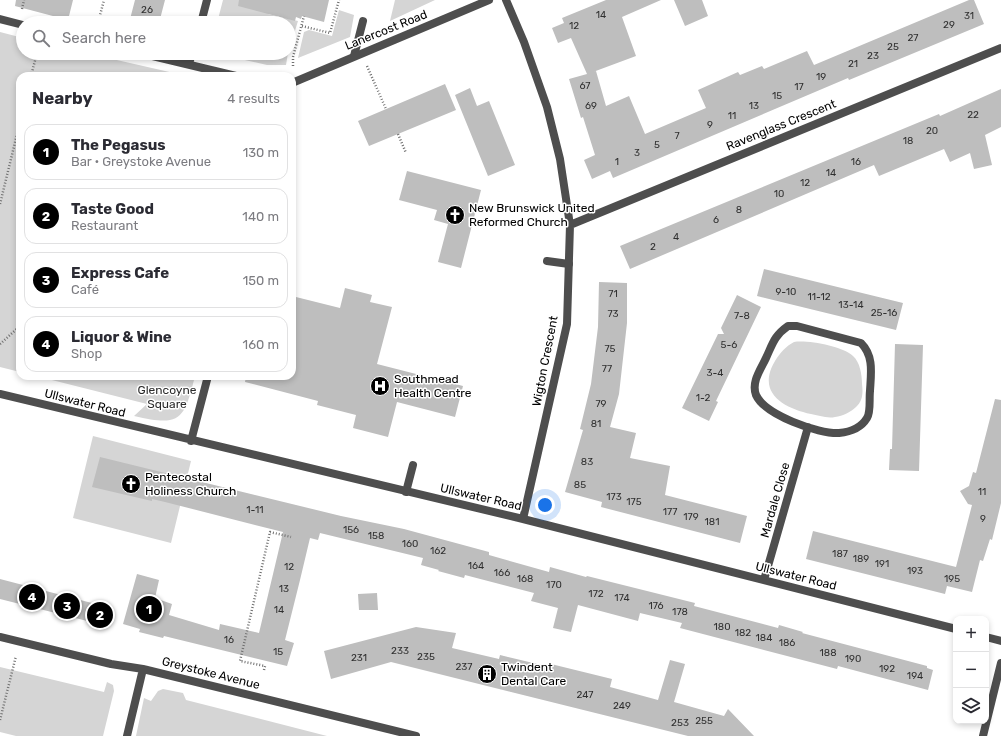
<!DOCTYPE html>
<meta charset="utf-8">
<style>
:root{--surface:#fff;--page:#f7f7f7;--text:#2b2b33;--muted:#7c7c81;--line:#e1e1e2;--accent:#000}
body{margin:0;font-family:Rubik,sans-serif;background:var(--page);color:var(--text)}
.controls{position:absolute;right:12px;bottom:12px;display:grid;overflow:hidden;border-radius:8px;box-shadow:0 2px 6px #0003}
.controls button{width:36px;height:36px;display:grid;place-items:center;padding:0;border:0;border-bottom:1px solid var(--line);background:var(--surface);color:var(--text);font:20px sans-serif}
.you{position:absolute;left:545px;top:505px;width:14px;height:14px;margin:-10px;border:3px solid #fff;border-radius:50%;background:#1a73e8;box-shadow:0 0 0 6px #1a73e833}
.badge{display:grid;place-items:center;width:26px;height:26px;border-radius:50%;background:var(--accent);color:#fff;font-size:13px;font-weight:700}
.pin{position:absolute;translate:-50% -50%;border:2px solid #fff;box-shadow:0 1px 4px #0006}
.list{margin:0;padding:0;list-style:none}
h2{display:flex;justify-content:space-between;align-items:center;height:52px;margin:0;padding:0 16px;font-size:17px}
h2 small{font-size:13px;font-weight:400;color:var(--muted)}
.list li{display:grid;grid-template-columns:26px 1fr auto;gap:12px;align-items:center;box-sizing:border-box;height:56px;margin:0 8px 8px;padding:0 8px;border:1px solid var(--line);border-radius:12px}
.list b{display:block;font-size:15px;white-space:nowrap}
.list p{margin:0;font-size:13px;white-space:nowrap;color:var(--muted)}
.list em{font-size:13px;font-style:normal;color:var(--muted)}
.icon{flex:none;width:22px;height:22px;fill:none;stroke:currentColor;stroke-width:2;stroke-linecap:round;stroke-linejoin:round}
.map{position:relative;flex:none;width:1001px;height:736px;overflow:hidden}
.search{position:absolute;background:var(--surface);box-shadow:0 2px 6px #0003;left:16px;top:16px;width:280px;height:44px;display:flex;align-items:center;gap:10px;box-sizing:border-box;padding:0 14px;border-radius:22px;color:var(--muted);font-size:15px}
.panel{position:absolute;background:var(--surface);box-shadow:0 2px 6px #0003;left:16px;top:72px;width:280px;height:308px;border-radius:12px}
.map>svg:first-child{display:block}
.green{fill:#d5d5d5}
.building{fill:#bebebe}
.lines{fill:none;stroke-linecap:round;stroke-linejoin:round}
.path{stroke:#707070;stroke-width:2.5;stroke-dasharray:1 2;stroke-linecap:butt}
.service{stroke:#4e4e4e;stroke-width:8}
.minor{stroke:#4e4e4e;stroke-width:8}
.labels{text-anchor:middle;stroke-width:3;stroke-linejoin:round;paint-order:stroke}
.number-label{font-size:10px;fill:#303030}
.street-label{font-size:12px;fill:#000;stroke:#fff}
.poi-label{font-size:12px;fill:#000;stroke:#fff;text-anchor:start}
.park-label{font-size:12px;fill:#2c2c2c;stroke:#fff}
</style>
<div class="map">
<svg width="1001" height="736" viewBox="0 0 1001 736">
<rect width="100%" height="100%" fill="#fff"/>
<path class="green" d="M223 0H266L268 14 298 21 289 50V23H217Z
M395 0H435L390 21Z
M339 10 354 15 350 37 298 58 304 32 309 30 332 36Z
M0 32 23 38V53H86L187 76H20V372L0 367Z
M213 53H288L286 65H267Z
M794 342C808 340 842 346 853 356 860 362 862 375 862 384 863 392 863 401 856 407 851 412 843 416 835 417 827 419 818 415 811 414 784 408 756 393 775 361 780 353 786 346 794 342Z
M36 376H195C184 420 181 427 134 416L147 404Z
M93 436 191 461 171 543 73 518Z
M0 667 104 692 107 682 113 685 114 691 103 736H16L0 732Z
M163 689 183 693 186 700 327 736H136L144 698 151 701 158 691Z"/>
<path class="building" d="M16 0H73L68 20 15 6Z
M135 0H165L159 23H129Z
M239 0H329L324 22 302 16 301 19 296 17 295 21 238 6Z
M606 0H661L622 17 636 56 593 72 596 71 606 106 629 96 645 134 706 108 698 90 738 72 740 75 762 66 764 69 807 51 814 65 969 0H974L984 24 849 80 848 78 613 178 610 171 592 179 584 160 595 155 583 117 581 118 569 79 587 74 571 38 558 43 552 28 564 23 562 18Z
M674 0H702L708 16 685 26Z
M445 84 456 110 369 146 358 121Z
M470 88 477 106 489 101 515 165 488 176 455 95Z
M1001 89V127L985 135 992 165 974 169 970 153 950 162 944 149 879 176 874 165 630 269 620 246 939 114 940 116Z
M407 171 481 190 461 268 438 262 448 224 434 220 437 210 399 200Z
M764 269 903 303 896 330 757 296Z
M599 282 627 283V323L619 394 610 427 636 433 630 458 670 466 665 495 747 516 740 543 601 507 602 502 565 492 583 430 580 429 591 384 598 327Z
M345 288 372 295 370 302 392 307 377 364 463 386 455 417 397 402 388 437 353 428 356 415 317 405 318 401 245 382 246 376H292V296L340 308Z
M737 295 761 307 716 401 718 402 709 421 682 408 718 334H724L721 328Z
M895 344 923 345 919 471 889 470 890 449H892Z
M995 399 1001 400V503L992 540 990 539 983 561 980 560 972 592 947 586 945 594 806 559 813 531 956 567 972 505 968 504 960 491 969 486 973 472 976 473Z
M100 457 341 516 404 529 489 552V555L549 572 550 567 586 577 587 576 695 603 694 606 778 628 779 625 803 632 802 633 927 666V668L933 670 928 690 838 666 837 669 680 628 682 623 640 613 638 621 578 605 571 632 553 628 558 608 531 601 534 593 465 575 464 578 438 571 439 570 421 565 423 558 320 533 318 540 310 538 300 580 285 640 294 643 287 666 164 636 163 638 139 632 140 629 123 624 137 574 159 580 155 598 172 604 169 615 219 630 220 624 259 633 283 532 165 502 152 499V501L92 487Z
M0 579 111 608 107 626 0 599Z
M377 593 378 610H359L358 594Z
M416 627 456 633 452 648 499 659 500 655 550 667 551 664 612 679 610 687 658 700 670 660 685 664 674 702 724 716 728 709 754 736H688L391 662 331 679 324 651Z"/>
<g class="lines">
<path class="path" d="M22 9 24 0
M98 23 104 0
M302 26 330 33 339 0
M293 66V57L304 16
M367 66 386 109
M31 76 37 53
M398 134 406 153
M0 204 20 122
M0 344 20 326
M264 670 265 666 240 661 270 532 291 537
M0 720 16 656"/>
<path class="service" d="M354 56 363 21
M547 261 569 264
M406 492 413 465"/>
<path class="minor" d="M506 0 524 42 547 107 560 159 570 225 567 324 523 519
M0 19 23 25
M201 23 207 0
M140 53 236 76
M189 64 192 53
M292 83 489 0
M570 225 1001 48
M788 326H797L861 343C874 356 871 373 870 391 869 399 871 412 867 418 861 428 850 432 839 433 818 434 765 415 756 395 751 382 761 369 766 358 773 343 774 336 788 326Z
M0 394 523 519 956 629
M191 441 208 376
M764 580 808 427
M0 637 111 664 143 669 416 736
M986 637 1001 641
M127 736 143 669
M983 736 1001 663"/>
</g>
<defs>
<g id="church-disc" transform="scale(1)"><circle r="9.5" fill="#000" stroke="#fff"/><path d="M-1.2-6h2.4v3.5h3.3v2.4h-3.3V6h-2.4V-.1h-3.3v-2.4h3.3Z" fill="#fff"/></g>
<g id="hospital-disc" transform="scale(1)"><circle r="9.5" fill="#000" stroke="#fff"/><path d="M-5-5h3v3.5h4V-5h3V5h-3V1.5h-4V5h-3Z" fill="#fff"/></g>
<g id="building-disc" transform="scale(1)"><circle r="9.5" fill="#000" stroke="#fff"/><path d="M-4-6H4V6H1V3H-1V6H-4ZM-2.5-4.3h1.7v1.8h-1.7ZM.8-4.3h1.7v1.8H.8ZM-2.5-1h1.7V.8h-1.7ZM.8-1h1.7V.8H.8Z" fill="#fff"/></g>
</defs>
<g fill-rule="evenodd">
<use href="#church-disc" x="455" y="215"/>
<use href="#hospital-disc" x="380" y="386"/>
<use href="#church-disc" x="131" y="484"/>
<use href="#building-disc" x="487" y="674"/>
</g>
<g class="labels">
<g class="number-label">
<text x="147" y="13">26</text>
<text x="601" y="18">14</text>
<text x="969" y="19">31</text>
<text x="949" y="28">29</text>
<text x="574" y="29">12</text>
<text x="913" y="41">27</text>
<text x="893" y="50">25</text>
<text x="873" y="59">23</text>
<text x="853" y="67">21</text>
<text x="821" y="80">19</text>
<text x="585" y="89">67</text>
<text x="799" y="90">17</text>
<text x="777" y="99">15</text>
<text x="591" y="109">69</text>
<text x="754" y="109">13</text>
<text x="973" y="118">22</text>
<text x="732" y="119">11</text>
<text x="710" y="128">9</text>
<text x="932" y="134">20</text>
<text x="677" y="139">7</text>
<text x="908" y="144">18</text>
<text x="657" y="148">5</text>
<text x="637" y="156">3</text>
<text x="617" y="165">1</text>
<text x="856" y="165">16</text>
<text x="831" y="176">14</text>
<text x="805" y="186">12</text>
<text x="779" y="197">10</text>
<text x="739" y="213">8</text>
<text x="716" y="223">6</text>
<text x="676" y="240">4</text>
<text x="653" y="250">2</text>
<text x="786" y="295">9-10</text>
<text x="613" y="297">71</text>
<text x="819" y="300">11-12</text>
<text x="851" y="308">13-14</text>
<text x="884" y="316">25-16</text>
<text x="613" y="317">73</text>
<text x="742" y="319">7-8</text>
<text x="729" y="348">5-6</text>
<text x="610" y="352">75</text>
<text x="607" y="372">77</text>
<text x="715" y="376">3-4</text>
<text x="703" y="401">1-2</text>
<text x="601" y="407">79</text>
<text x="596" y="427">81</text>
<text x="587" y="465">83</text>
<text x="580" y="488">85</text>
<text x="982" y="495">11</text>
<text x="614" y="500">173</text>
<text x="634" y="505">175</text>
<text x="255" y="513">1-11</text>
<text x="670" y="515">177</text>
<text x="691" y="520">179</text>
<text x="983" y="522">9</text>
<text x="712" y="525">181</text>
<text x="351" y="533">156</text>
<text x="376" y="539">158</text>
<text x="410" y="547">160</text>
<text x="438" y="554">162</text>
<text x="840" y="557">187</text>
<text x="861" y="562">189</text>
<text x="882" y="567">191</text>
<text x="476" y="569">164</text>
<text x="289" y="570">12</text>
<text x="915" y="574">193</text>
<text x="502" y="576">166</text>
<text x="525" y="582">168</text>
<text x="952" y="582">195</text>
<text x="554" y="588">170</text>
<text x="284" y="592">13</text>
<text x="596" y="597">172</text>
<text x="622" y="601">174</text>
<text x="656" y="609">176</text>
<text x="279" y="613">14</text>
<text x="680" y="615">178</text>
<text x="722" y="630">180</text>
<text x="743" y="636">182</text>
<text x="764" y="641">184</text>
<text x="229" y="643">16</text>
<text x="787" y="646">186</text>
<text x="400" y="654">233</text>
<text x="278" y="655">15</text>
<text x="828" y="656">188</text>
<text x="426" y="660">235</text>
<text x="359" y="661">231</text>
<text x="853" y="662">190</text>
<text x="464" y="670">237</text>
<text x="887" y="672">192</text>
<text x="915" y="679">194</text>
<text x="585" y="698">247</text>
<text x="622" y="709">249</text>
<text x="704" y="724">255</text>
<text x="680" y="726">253</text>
</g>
<g class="street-label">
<text transform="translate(386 30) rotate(-22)" y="4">Lanercost Road</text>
<text transform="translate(781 125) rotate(-22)" y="4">Ravenglass Crescent</text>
<text transform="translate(545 361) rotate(-79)" y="4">Wigton Crescent</text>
<text transform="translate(85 403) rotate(14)" y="4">Ullswater Road</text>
<text transform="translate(481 497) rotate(13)" y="4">Ullswater Road</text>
<text transform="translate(775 500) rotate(-74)" y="4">Mardale Close</text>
<text transform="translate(796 576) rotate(14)" y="4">Ullswater Road</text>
<text transform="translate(211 673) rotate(14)" y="4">Greystoke Avenue</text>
</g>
<g class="poi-label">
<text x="469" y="212">New Brunswick United<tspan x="469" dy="14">Reformed Church</tspan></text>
<text x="394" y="383">Southmead<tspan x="394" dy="14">Health Centre</tspan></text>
<text x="145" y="481">Pentecostal<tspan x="145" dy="14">Holiness Church</tspan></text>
<text x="501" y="671">Twindent<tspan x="501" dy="14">Dental Care</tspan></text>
</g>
<g class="park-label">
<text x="167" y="394">Glencoyne<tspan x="167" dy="14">Square</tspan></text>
</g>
</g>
</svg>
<div class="controls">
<button>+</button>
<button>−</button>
<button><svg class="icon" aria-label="layers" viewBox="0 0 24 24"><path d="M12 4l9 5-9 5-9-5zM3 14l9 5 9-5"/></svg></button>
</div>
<div class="you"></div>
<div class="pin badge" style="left:149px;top:609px">1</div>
<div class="pin badge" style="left:100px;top:615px">2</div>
<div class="pin badge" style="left:67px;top:606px">3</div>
<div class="pin badge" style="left:32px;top:597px">4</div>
<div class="search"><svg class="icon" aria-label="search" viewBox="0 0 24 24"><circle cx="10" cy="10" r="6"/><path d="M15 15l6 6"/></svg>Search here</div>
<section class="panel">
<h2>Nearby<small>4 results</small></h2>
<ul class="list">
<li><span class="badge">1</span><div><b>The Pegasus</b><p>Bar · Greystoke Avenue</p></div><em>130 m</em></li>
<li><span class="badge">2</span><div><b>Taste Good</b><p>Restaurant</p></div><em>140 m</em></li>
<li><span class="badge">3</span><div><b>Express Cafe</b><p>Café</p></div><em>150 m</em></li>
<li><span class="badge">4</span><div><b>Liquor &amp; Wine</b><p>Shop</p></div><em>160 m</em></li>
</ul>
</section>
</div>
